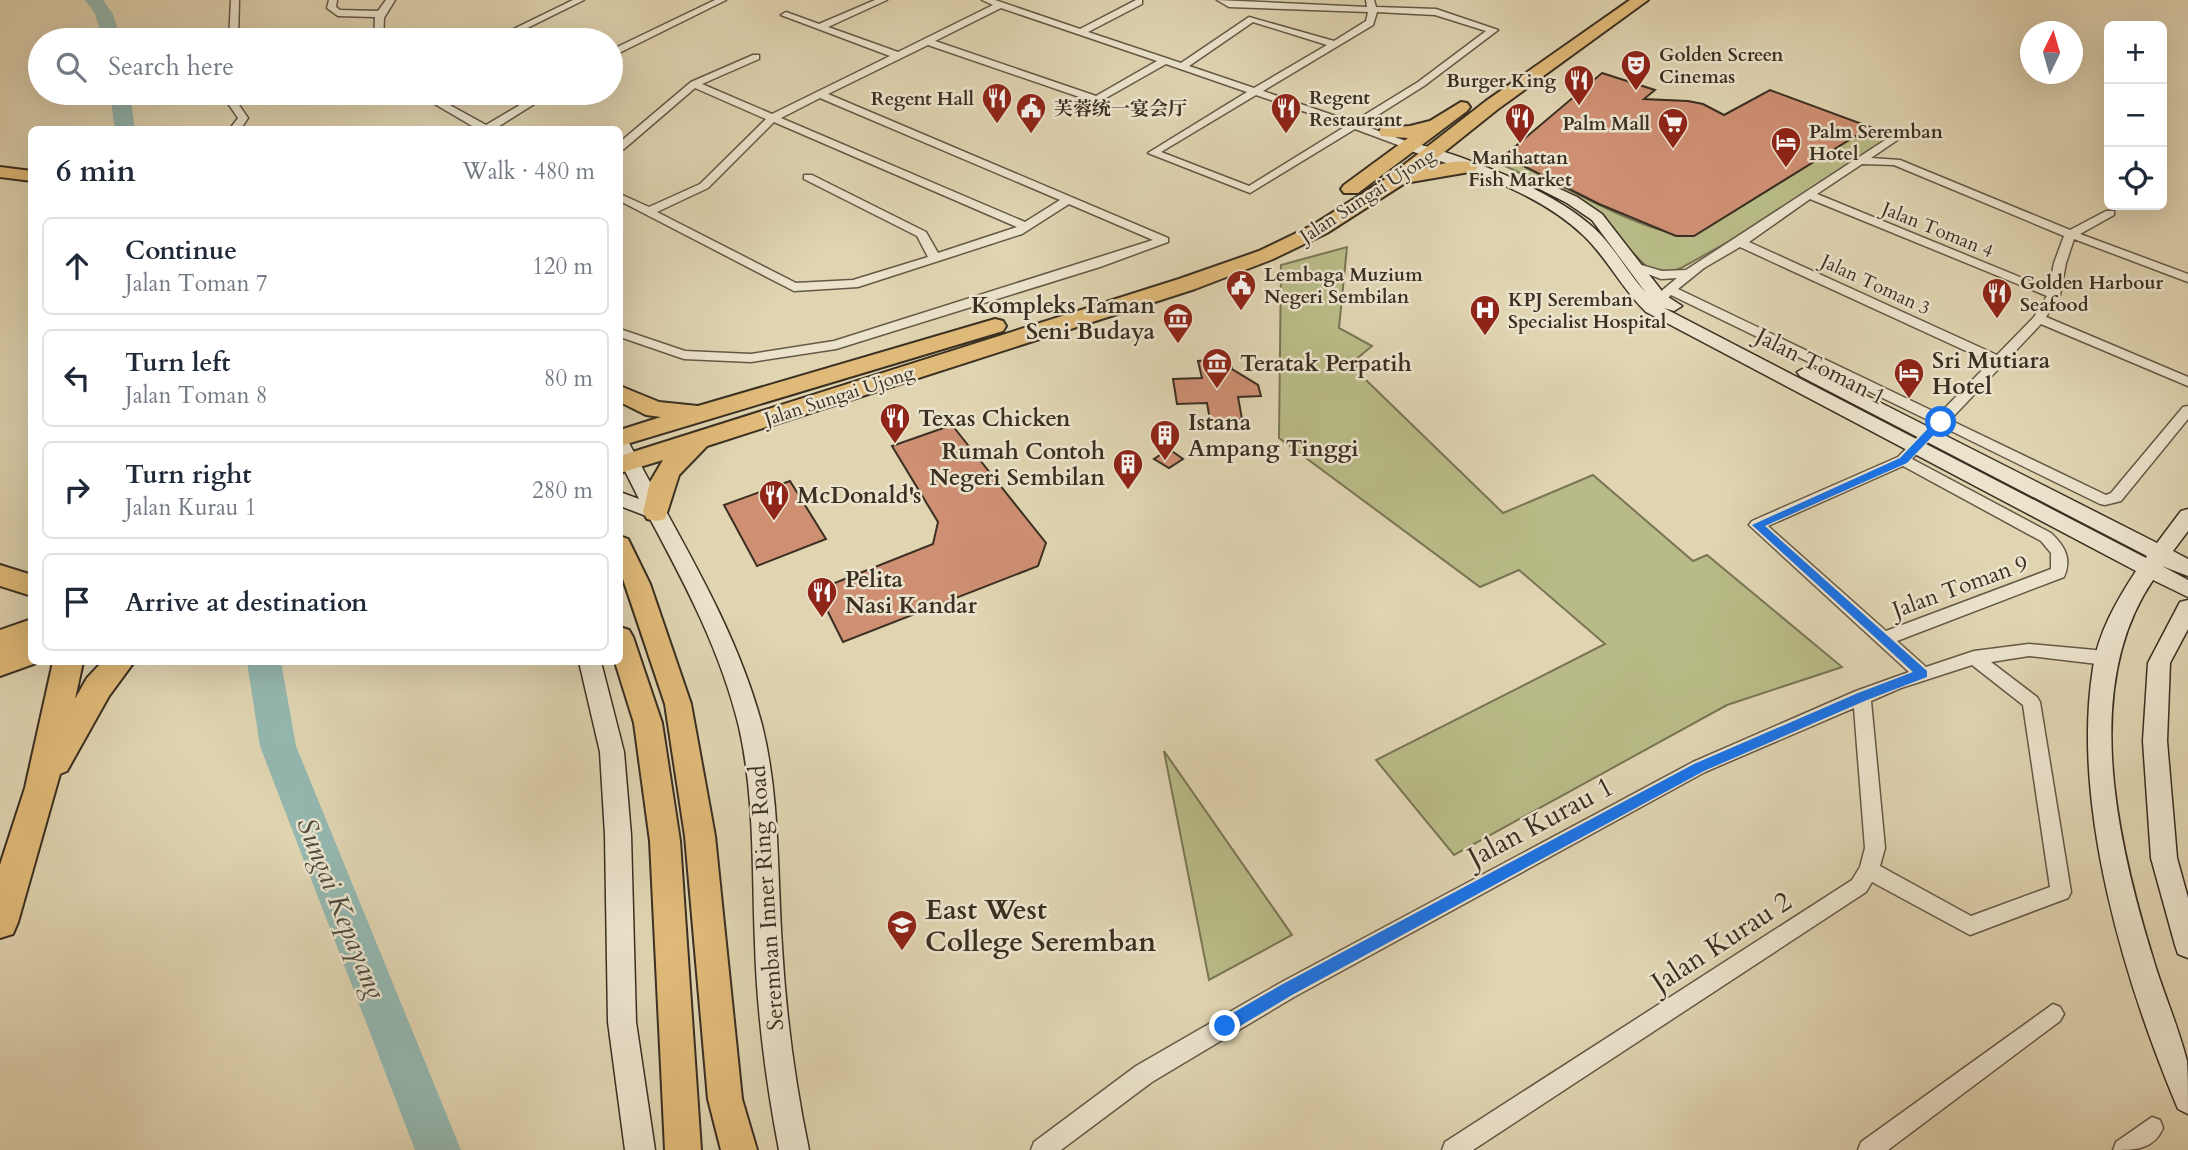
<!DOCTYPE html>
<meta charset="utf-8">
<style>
:root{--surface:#fff;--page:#f2f2f3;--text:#1f2937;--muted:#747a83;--line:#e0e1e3}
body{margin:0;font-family:Cardo,"Noto Serif SC",serif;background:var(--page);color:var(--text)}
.controls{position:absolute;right:21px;top:21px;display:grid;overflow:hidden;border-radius:10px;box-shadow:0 7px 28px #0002}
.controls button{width:63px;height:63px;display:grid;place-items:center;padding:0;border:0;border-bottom:2px solid var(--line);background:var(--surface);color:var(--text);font:35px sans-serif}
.compass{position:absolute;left:2020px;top:21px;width:63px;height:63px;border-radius:50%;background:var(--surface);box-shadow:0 7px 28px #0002;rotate:5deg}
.stop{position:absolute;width:21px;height:21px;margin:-16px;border:5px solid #1a73e8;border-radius:50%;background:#fff}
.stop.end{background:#1a73e8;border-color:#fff;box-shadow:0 2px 7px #0008}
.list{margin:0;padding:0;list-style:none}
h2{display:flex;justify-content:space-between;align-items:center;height:91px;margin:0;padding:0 28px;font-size:30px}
h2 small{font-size:23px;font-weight:400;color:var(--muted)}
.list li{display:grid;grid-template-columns:46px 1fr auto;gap:21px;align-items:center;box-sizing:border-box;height:98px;margin:0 14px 14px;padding:0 14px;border:2px solid var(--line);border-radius:10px}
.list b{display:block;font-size:26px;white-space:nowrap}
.list p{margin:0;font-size:23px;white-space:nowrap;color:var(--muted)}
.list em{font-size:23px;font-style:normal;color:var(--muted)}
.icon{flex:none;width:38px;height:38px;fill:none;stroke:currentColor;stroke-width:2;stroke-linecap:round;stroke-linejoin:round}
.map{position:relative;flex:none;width:2188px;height:1150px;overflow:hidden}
.search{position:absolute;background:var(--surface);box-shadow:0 7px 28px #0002;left:28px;top:28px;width:595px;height:77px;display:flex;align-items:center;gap:18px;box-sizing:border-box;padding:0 24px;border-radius:38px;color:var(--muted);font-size:26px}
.panel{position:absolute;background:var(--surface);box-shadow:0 7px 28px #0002;left:28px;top:126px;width:595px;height:539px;border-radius:10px}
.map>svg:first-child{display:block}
.green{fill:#b8bb87;stroke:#797554;stroke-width:2}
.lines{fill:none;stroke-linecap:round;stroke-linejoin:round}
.river{fill:#94b8b0;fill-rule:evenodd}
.building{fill:#ce8f73;stroke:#3a2f22;stroke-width:2}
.street-casing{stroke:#645846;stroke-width:3}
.secondary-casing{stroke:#3a2f22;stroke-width:3}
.primary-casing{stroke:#3a2f22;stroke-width:4}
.highway-casing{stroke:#3a2f22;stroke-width:4}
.street{fill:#ebe3cc;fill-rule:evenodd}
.secondary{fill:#ebe3cc;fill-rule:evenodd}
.primary{fill:#e0ba78;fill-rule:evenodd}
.highway{fill:#e0ba78;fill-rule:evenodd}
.route{fill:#1a73e8}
.labels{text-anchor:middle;stroke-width:5;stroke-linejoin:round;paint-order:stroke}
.far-poi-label{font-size:19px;font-weight:bold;fill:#3a2f22;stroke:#ebe3cc;text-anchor:start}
.far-street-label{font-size:19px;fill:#3a2f22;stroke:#ebe3cc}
.poi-label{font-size:23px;font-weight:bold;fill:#3a2f22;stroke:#ebe3cc;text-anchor:start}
.street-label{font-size:23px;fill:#3a2f22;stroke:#ebe3cc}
.near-street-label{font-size:28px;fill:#3a2f22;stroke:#ebe3cc}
.near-water-label{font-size:28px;font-style:italic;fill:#4c4a3e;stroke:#ebe3cc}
.near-poi-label{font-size:28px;font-weight:bold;fill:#3a2f22;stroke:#ebe3cc;text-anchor:start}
</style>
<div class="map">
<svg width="2188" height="1150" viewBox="0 0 2188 1150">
<rect width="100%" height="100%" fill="#e0d4b1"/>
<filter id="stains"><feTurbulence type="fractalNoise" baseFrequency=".00286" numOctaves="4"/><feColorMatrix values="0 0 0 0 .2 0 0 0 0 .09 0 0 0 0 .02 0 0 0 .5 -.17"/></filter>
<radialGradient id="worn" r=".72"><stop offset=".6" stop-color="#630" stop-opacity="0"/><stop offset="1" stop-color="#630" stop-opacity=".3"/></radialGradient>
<path class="green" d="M1870 127 1892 137 1773 217 1681 268 1670 272 1648 268 1593 213 1572 198 1499 163 1504 156C1549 179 1647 236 1693 236Z
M1347 247 1339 328 1372 346 1354 361 1367 381 1503 513 1593 475 1693 561 1707 555 1842 667 1727 705 1454 855 1376 760 1605 644 1519 570 1480 587 1279 438 1281 265Z
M1164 751 1292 935 1209 980Z"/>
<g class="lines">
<path class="river" d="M85 0H103L113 14 121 40H103L95 14Z
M110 93H130L135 130H115Z
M247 662H281L296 746 461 1150H415L260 746Z"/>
</g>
<path class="building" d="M1602 73 1655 90 1644 99 1688 101 1703 104 1724 115 1770 90 1870 127 1694 236H1676L1599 204 1504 156Z
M1229 359 1232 369 1258 385 1261 396 1238 397 1242 419 1210 420 1207 403 1177 404 1173 379 1202 378 1198 361Z
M952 425 1046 543 1038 566 843 642 817 590 933 544 938 522 892 446Z
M1169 449 1183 459 1169 468 1154 459Z
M790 481 826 539 757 566 724 505Z"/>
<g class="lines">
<g class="street-casing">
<path id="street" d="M231 0H239L238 40H229Z
M329 0H337L336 7 340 10 378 11 386 0H395L384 18 383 40H374L375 17 338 16 327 8Z
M573 0H584L503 40H491Z
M715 0H726L611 57V50Z
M875 0H887L828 27 898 52 993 5 982 0H995L1080 29 1136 0H1142V4L1088 32 1181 63 1249 17 1334 41 1366 21 1368 12 1229 7 1217 0 1367 7 1366 0H1374L1376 7 1436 9 1498 30 1424 86 1362 125 1414 144V148H1406L1355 129 1250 193 1148 153 1247 92 1166 64 1097 103 928 45 828 94 1168 238V242L1100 267 836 349 751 362 684 359 620 337V329L685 351 751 354 834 341 1153 240 1069 204 1022 234 858 287 794 291 620 201V194L649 207 700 184 766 119 695 88 624 149 620 150V142L691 82 753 55H759V59L702 84 772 114 890 56 781 15 786 12 819 24ZM1001 8 1157 61 1096 96 935 41ZM1377 12 1435 15 1486 31 1418 82 1353 122 1263 91 1373 25ZM1253 22 1327 45 1254 88 1189 66ZM1256 95 1346 126 1249 186 1161 152ZM820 98 1060 200 1025 222 781 118ZM774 122 1017 227 938 253 926 232 812 175H804V179L917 236 928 257 853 280 796 283 657 212 708 188Z
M227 93H237V102L248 118 240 130H229L238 118 227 102Z
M416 93H428L486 125 540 93H552L493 130H479Z
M1902 129 1906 130V134L1871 158 1900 160 2070 230 2106 211H2114V215L2080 234 2188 274V282L2074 239 2066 263 2060 295 2046 317 2188 377V386L2041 324 1950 420 2106 495 2111 493 2183 407 2188 406V419L2121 501 2105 505 2100 504 1943 427 1912 459 2051 533C2065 546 2072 559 2064 577L1897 641 1926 667 1974 651 2029 644 2106 651 2112 653 2114 658 2112 663 2106 665 2029 656 1991 662 2037 697 2040 702 2071 892 2068 898 1970 935 1872 882 1866 892 1473 1150H1442L1445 1142 1852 880 1860 867 1865 848 1854 708 1705 772 1294 997 1152 1082 1061 1150H1031L1034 1142 1136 1066 1280 983 1693 762 1856 691 1909 672 1749 525 1752 521 1898 457 1932 422 1671 295 1667 299H1659V293L1677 278 1661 279 1632 268 1638 264 1662 271 1686 270ZM1862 164 1894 165 2064 236 2054 263 2049 289 1817 194ZM1810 199 2047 296 2034 317 1997 355 1749 242ZM1740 247 1990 362 1939 414 1678 289 1704 268ZM1903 466 2041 541 2051 553V569L1886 631 1768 526ZM1972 665 2023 705 2050 887 1971 916 1880 866 1885 848 1871 701 1901 688Z
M2053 1004 2060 1007 2064 1014 2060 1021 1888 1150H1858L1861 1142Z
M2152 1117 2160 1120 2163 1128C2154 1150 2134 1150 2113 1150L2116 1142Z"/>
</g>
<g class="secondary-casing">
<path id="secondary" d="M1410 142C1466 156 1553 190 1595 229 1615 248 1628 273 1646 293L1592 220 1567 203 1526 182 1533 178 1538 179 1577 197 1602 214 1665 295 1682 306 1674 311 1664 308 2146 558 2147 556 1800 376 1797 372 1806 367 1812 368 2157 543 2181 511 2188 509V531L2173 551 2188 559V576L2162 566 2188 580V597L2153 580C2081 686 2117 840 2152 955 2162 990 2178 1025 2187 1061 2188 1076 2188 1097 2188 1114L2178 1109C2125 983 2071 806 2093 668 2098 633 2117 600 2136 571L1646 312C1622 289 1608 259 1584 236 1537 191 1466 170 1405 149L1403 146Z
M620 437 627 439 629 443C677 535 735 624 762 725 780 797 777 872 782 946 786 1015 795 1083 809 1150H779C766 1082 757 1013 755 944 752 872 755 798 739 727 721 652 685 584 649 517L620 506V492L639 499 620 461Z
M2188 600V629L2170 663 2167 741 2177 858 2188 898V958L2178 954 2175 945 2151 858 2143 741 2148 663 2180 602Z
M579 662H601L624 752 631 835 636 1022 655 1150H625L608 1022 605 835 600 752Z"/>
</g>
<g class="primary-casing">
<path id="primary" d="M0 167 32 171V181L0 177Z
M620 536 628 539 650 584 691 704 715 836 742 1099 757 1150H721L708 1099 685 836 665 704 620 570Z
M620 627 629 630 633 637 662 723 680 841 701 1150H665L650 841 634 723 615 662H620Z"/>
</g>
<g class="highway-casing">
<path id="highway" d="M1630 0H1648L1498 109 1423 169C1440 164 1457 159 1475 163L1478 167 1475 171 1405 183 1327 233 1273 259 1195 289 707 446 679 475 665 519 656 521 647 519 643 512 650 482 663 460 620 473V456L1179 279 1259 251 1313 225 1387 178 1486 101Z
M1461 102 1467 103 1470 107 1467 111 1358 193H1344L1341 189 1344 185 1408 138 1381 136 1379 132 1381 128 1410 126 1430 121Z
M995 319 1003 321 1006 326 1003 331 620 446V430L661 417 646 415 620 402V386L659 402 698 406Z
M0 565 32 575V596L0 586Z
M32 619V662H39L0 676V630Z
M53 662H83L75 699 87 678 102 662H134L109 696 67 771 60 774 18 922 13 934 0 938V865L25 788Z"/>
</g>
<use href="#street" class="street"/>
<use href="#secondary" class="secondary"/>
<use href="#primary" class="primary"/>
<use href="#highway" class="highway"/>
</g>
<path class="route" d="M1937 419 1946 422 1907 463 1765 526 1927 671V677L1867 700 1704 771 1292 995 1230 1032 1225 1034 1219 1032 1217 1026 1219 1021 1281 985 1694 764 1858 693 1913 672 1752 525 1900 458Z"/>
<defs>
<g id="theatre-pin" transform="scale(1.575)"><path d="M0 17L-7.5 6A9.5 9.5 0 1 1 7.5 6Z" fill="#8f2418" stroke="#ebe3cc"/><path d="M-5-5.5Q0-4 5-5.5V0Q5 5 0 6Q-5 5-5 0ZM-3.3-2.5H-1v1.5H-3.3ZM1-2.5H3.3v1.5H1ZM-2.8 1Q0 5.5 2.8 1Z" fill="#fff"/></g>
<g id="restaurant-pin" transform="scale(1.575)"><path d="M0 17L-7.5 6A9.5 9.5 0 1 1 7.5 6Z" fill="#8f2418" stroke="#ebe3cc"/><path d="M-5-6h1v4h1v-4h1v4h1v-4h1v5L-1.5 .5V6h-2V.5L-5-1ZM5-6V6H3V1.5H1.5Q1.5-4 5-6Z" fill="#fff"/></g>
<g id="civic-pin" transform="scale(1.575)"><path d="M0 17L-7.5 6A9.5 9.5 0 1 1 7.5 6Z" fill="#8f2418" stroke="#ebe3cc"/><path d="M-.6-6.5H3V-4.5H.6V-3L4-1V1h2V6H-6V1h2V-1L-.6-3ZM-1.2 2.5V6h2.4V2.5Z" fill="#fff"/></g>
<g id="supermarket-pin" transform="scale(1.575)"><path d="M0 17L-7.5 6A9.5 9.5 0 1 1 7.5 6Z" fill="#8f2418" stroke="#ebe3cc"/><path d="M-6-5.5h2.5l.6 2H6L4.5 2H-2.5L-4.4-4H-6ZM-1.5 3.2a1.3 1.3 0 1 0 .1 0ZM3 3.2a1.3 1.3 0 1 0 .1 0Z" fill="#fff"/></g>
<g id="hotel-pin" transform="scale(1.575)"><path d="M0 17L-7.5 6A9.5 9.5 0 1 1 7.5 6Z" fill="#8f2418" stroke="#ebe3cc"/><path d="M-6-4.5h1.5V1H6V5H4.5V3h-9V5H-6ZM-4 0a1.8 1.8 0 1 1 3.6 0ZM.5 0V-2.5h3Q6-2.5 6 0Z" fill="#fff"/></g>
<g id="hospital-pin" transform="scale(1.575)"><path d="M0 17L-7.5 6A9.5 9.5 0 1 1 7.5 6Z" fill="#8f2418" stroke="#ebe3cc"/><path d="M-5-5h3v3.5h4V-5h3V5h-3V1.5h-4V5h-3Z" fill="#fff"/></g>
<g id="museum-pin" transform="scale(1.575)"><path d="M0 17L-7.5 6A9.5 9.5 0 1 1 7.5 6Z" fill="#8f2418" stroke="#ebe3cc"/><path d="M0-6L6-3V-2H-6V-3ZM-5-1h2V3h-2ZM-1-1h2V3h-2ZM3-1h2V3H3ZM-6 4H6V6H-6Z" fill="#fff"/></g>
<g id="building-pin" transform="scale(1.575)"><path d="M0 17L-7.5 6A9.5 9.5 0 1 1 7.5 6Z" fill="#8f2418" stroke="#ebe3cc"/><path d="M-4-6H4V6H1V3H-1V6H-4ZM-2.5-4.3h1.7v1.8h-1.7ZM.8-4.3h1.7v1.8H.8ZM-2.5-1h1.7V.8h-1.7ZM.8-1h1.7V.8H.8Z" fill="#fff"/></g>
<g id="university-pin" transform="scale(1.575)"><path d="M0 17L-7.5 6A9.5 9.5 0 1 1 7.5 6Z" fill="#8f2418" stroke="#ebe3cc"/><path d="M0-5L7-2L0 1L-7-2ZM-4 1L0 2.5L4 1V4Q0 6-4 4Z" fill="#fff"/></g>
</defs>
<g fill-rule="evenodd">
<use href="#theatre-pin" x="1636" y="65"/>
<use href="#restaurant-pin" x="1579" y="80"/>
<use href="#restaurant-pin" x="997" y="98"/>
<use href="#civic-pin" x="1031" y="108"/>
<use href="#restaurant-pin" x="1286" y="108"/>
<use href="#restaurant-pin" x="1520" y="118"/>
<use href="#supermarket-pin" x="1673" y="123"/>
<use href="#hotel-pin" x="1786" y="142"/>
<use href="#civic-pin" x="1241" y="285"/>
<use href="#restaurant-pin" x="1997" y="293"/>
<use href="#hospital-pin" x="1485" y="310"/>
<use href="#museum-pin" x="1178" y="318"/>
<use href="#museum-pin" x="1217" y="363"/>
<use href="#hotel-pin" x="1909" y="373"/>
<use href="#restaurant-pin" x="895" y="418"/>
<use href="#building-pin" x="1165" y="435"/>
<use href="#building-pin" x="1128" y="464"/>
<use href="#restaurant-pin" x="774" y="495"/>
<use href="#restaurant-pin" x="822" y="592"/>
<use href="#university-pin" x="902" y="925"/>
</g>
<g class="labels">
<g class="far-poi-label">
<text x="1659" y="61">Golden Screen<tspan x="1659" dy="22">Cinemas</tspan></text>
<text x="1556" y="87" text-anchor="end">Burger King</text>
<text x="1309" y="104">Regent<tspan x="1309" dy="22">Restaurant</tspan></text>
<text x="974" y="105" text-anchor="end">Regent Hall</text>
<text x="1054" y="115">芙蓉统一宴会厅</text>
<text x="1650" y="130" text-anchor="end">Palm Mall</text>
<text x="1809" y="138">Palm Seremban<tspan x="1809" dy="22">Hotel</tspan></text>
<text x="1520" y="164" text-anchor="middle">Manhattan<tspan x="1520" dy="22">Fish Market</tspan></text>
<text x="1264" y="281">Lembaga Muzium<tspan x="1264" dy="22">Negeri Sembilan</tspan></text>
<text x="2020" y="289">Golden Harbour<tspan x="2020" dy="22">Seafood</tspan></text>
<text x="1508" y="306">KPJ Seremban<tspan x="1508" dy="22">Specialist Hospital</tspan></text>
</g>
<g class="far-street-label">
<text transform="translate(1367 195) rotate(-33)" y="7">Jalan Sungai Ujong</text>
<text transform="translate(1938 229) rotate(22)" y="7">Jalan Toman 4</text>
<text transform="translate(1876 284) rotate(25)" y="7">Jalan Toman 3</text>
<text transform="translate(839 395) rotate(-18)" y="7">Jalan Sungai Ujong</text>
</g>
<g class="poi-label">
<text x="1155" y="313" text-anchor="end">Kompleks Taman<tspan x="1155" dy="26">Seni Budaya</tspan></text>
<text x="1932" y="368">Sri Mutiara<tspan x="1932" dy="26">Hotel</tspan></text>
<text x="1240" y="371">Teratak Perpatih</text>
<text x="918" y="426">Texas Chicken</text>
<text x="1188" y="430">Istana<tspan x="1188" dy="26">Ampang Tinggi</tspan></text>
<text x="1105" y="459" text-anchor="end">Rumah Contoh<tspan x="1105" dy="26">Negeri Sembilan</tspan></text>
<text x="797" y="503">McDonald's</text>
<text x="845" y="587">Pelita<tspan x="845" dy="26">Nasi Kandar</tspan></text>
</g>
<g class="street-label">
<text transform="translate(1821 366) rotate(27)" y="8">Jalan Toman 1</text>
<text transform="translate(1960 586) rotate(-20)" y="8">Jalan Toman 9</text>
<text transform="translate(766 898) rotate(-94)" y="8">Seremban Inner Ring Road</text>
</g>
<g class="near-street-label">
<text transform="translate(1540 821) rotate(-28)" y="10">Jalan Kurau 1</text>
<text transform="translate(1721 941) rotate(-33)" y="10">Jalan Kurau 2</text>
</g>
<g class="near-water-label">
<text transform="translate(342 908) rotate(68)" y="10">Sungai Kepayang</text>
</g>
<g class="near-poi-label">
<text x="925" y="919">East West<tspan x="925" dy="32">College Seremban</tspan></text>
</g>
</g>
<rect width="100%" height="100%" filter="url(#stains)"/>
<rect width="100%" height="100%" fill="url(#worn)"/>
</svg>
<div class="controls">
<button>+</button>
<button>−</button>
<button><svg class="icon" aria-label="locate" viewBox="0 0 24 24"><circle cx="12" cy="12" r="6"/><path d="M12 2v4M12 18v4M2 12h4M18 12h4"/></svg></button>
</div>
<svg class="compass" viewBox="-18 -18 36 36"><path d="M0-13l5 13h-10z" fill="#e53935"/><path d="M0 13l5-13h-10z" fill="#747a83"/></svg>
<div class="stop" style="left:1941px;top:422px"></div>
<div class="stop end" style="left:1225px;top:1026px"></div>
<div class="search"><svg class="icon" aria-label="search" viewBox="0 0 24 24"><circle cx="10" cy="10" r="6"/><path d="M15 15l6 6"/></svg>Search here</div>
<section class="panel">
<h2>6 min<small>Walk · 480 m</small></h2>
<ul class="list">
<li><svg class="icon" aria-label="ahead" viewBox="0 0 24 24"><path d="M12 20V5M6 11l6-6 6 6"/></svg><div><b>Continue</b><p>Jalan Toman 7</p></div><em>120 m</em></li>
<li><svg class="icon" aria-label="left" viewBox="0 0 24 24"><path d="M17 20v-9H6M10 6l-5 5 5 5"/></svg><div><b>Turn left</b><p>Jalan Toman 8</p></div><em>80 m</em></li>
<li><svg class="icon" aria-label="right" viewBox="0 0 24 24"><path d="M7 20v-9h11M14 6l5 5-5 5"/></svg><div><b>Turn right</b><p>Jalan Kurau 1</p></div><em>280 m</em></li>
<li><svg class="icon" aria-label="arrive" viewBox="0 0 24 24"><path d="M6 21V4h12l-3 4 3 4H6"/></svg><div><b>Arrive at destination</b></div></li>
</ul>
</section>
</div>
